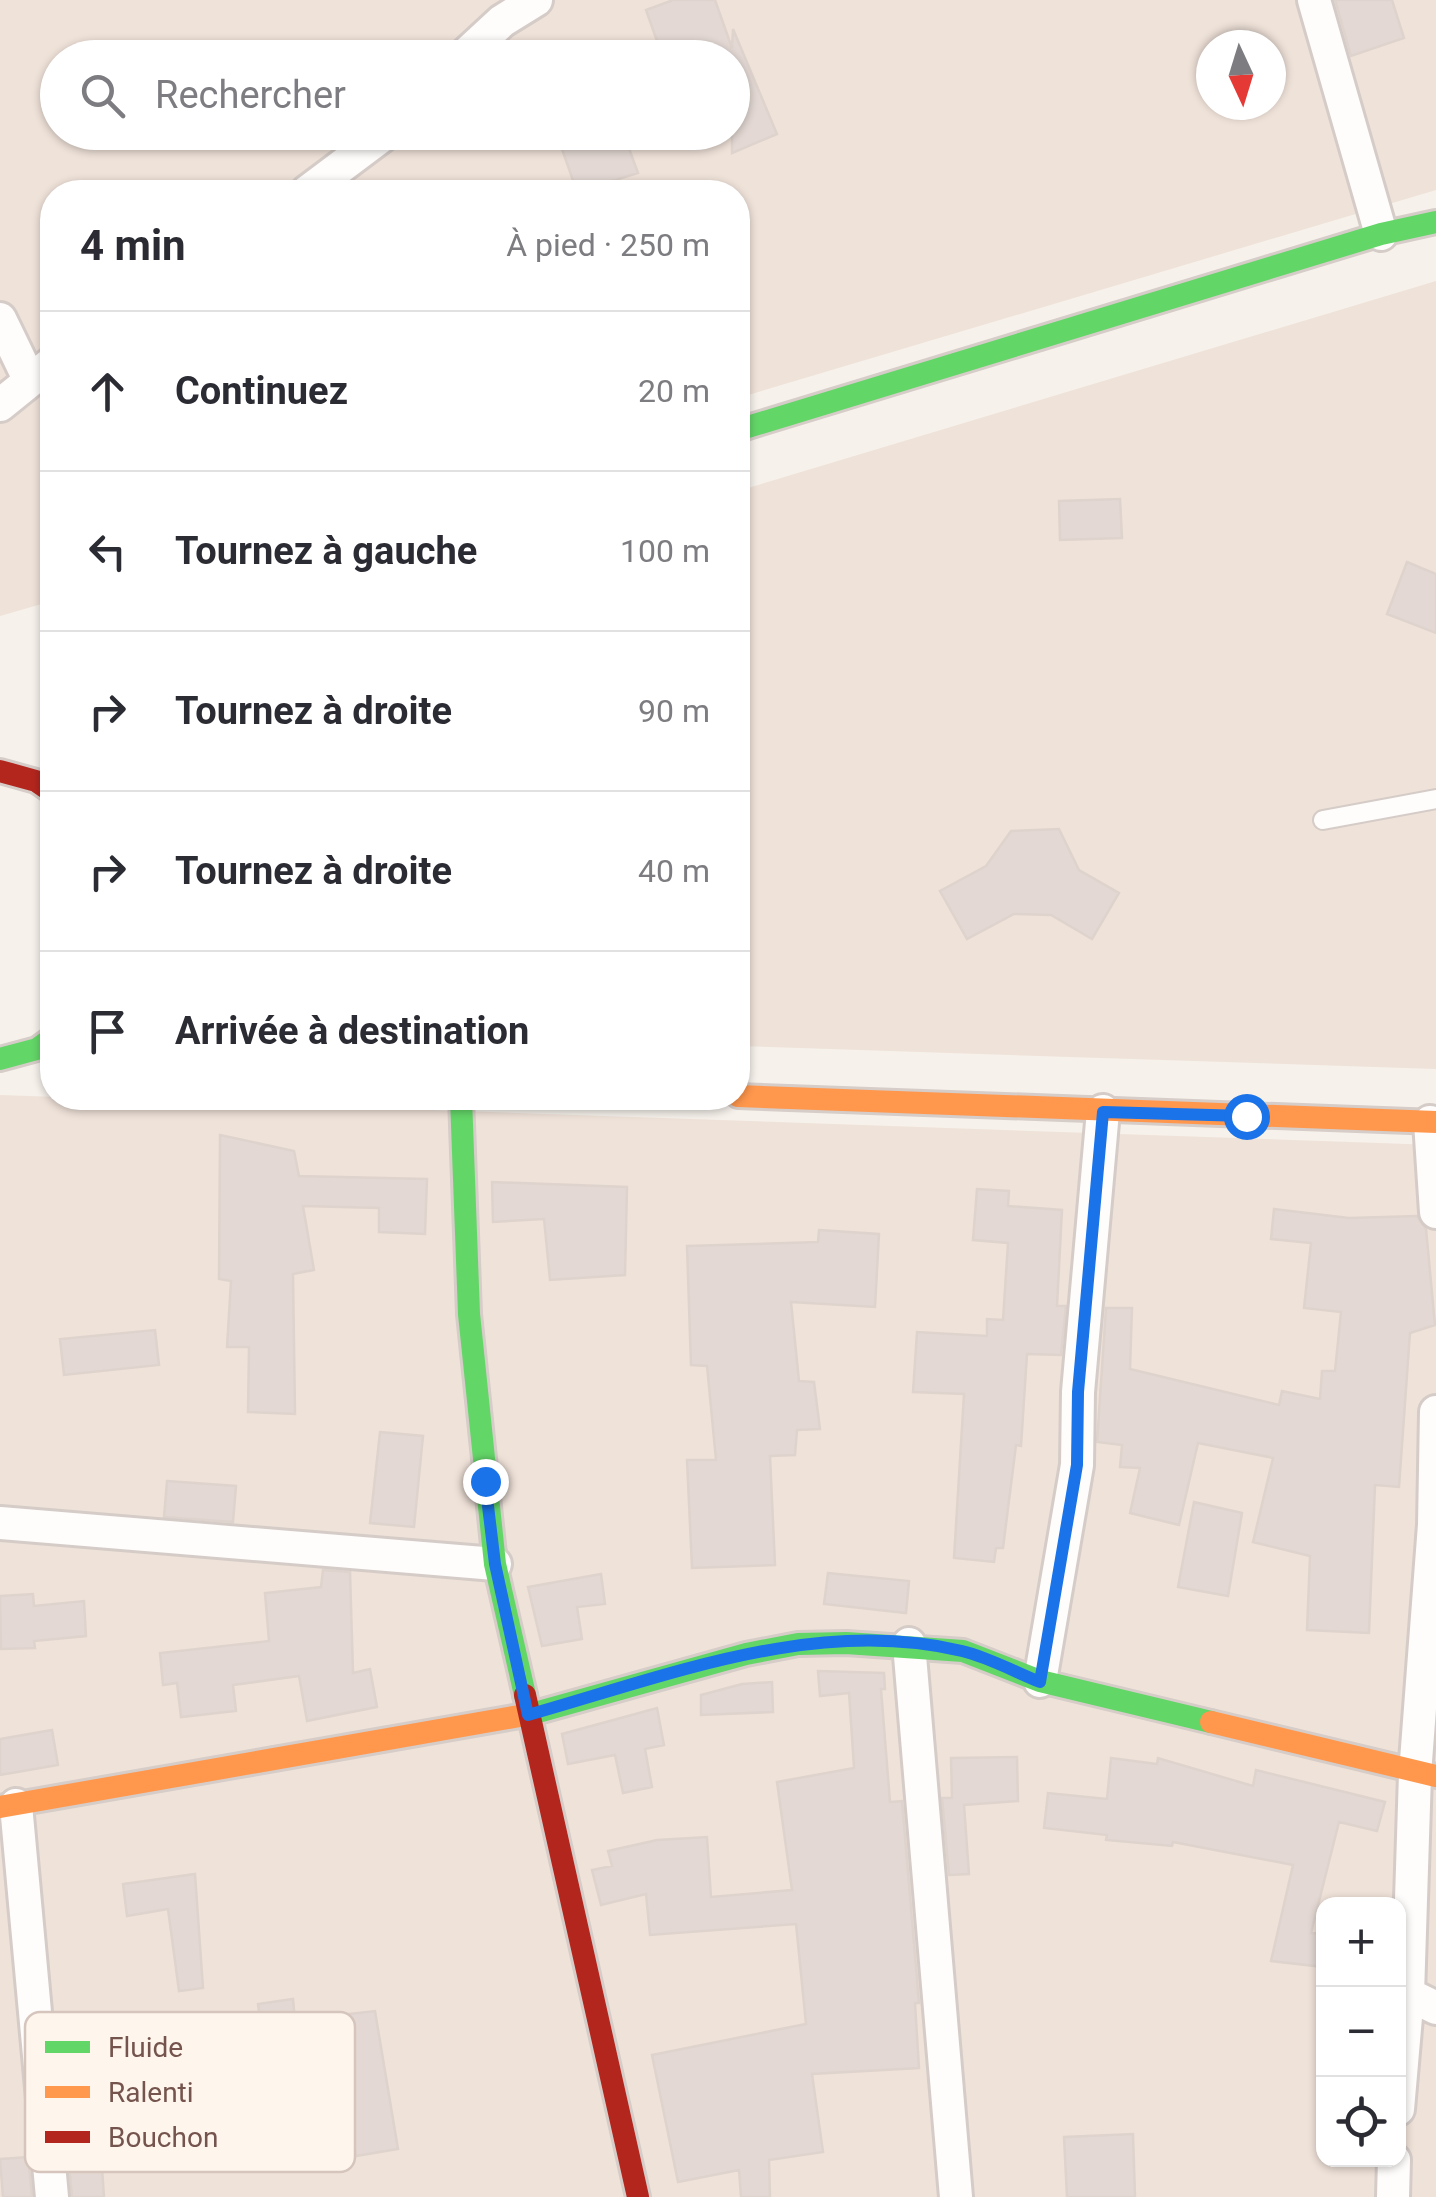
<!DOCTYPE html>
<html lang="fr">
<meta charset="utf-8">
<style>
:root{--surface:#fff;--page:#f7f7f7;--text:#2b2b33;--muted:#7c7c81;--line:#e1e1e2}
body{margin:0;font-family:Roboto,sans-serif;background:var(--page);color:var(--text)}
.controls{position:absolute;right:30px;bottom:30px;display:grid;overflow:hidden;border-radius:20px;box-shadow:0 2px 8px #0004}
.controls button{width:90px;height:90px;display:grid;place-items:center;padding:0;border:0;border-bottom:2px solid var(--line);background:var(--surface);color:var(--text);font:50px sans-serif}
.compass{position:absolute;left:1196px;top:30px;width:90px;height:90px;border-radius:50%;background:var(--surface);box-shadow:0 2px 8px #0004;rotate:176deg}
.stop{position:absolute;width:30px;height:30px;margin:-22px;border:8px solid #1a73e8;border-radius:50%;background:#fff}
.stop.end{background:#1a73e8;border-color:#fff;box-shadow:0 2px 10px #0008}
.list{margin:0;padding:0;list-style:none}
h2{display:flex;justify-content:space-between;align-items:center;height:130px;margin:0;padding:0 40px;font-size:42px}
h2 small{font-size:32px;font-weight:400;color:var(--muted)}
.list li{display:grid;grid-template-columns:65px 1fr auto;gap:30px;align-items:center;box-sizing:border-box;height:160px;padding:0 40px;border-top:2px solid var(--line)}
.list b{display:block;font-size:38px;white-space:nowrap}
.list em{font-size:32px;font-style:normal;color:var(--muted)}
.icon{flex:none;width:55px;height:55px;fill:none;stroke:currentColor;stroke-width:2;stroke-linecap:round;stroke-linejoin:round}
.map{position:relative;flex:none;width:1436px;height:2197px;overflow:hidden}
.search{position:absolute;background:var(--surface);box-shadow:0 2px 8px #0004;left:40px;top:40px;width:710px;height:110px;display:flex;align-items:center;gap:25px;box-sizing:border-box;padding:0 35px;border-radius:55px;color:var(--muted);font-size:38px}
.panel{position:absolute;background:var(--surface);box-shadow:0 2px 8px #0004;left:40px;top:180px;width:710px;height:930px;border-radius:40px}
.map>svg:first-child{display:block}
.residential{fill:#efe2d9;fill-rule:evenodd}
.building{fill:#e3d8d3;stroke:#dfd3cd;stroke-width:2.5}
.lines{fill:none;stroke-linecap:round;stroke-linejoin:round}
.lane-casing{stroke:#d5ccc8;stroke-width:22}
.street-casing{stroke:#d5ccc8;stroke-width:38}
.fast-casing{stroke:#d6ccc8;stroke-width:28}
.slow-casing{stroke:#d6ccc8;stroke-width:28}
.jam-casing{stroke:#d6ccc8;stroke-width:28}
.lane{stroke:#fefdfc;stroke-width:18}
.street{stroke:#fefdfc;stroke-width:32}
.fast{stroke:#63d668;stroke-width:22}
.slow{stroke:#ff974d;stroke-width:22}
.jam{stroke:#b3261e;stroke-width:22}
.route{stroke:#1a73e8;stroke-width:12}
.key{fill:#fef5ed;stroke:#d5c5bd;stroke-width:2.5}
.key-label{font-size:28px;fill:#74544c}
</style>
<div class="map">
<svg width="1436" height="2197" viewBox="0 0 1436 2197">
<rect width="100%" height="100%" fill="#f6f1eb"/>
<path class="residential" d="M0 0H1436V190L738 398V192H52V601L0 616ZM1211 45H1271V105H1211ZM58 58H732V132H58Z
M1436 281V1069L738 1046V491Z
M0 1095 1436 1145V2197H0ZM1324 1904H1398V2160H1324Z"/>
<path class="building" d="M673 0H715L732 48 733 29 777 134 732 153V58H663L646 10Z
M1335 0H1392L1404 38 1351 56Z
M556 132H623L638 173 577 192Z
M1120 499 1122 538 1060 540 1059 501Z
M1407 562 1436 574V633L1387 614Z
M1059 829 1079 870 1119 893 1092 939 1051 915 1014 914 967 939 940 891 986 866 1011 831Z
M220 1135 294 1151 299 1176 427 1179 425 1234 379 1232V1208L303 1206 314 1270 293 1274 295 1414 248 1412 249 1347H227L231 1281 219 1279Z
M492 1182 627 1187 625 1275 550 1280 544 1219 493 1222Z
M977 1189 1009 1191 1008 1206 1062 1210 1057 1306H1066L1061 1355 1027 1354 1021 1446 1016 1445 1003 1548H996L994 1562 954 1558 964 1394 913 1392 917 1332 987 1336V1319L1003 1320 1008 1243 973 1240Z
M1274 1209 1349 1218 1417 1216 1426 1229 1435 1325 1410 1333 1399 1487 1375 1485 1369 1633 1307 1630 1310 1556 1253 1542 1273 1458 1198 1443 1179 1525 1130 1513 1140 1468 1120 1467 1122 1445 1097 1442 1106 1308H1132L1130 1369 1279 1405 1282 1391 1320 1399 1322 1371H1335L1341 1312 1304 1308 1311 1243 1271 1239Z
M819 1230 879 1234 875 1307 791 1302 799 1381 814 1382 820 1429 797 1430 795 1455 770 1456 775 1565 692 1568 687 1460H716L707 1366 691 1365 687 1246 818 1242Z
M155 1330 159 1365 64 1375 60 1339Z
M380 1432 423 1436 414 1527 370 1523Z
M167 1481 236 1486 233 1522 164 1517Z
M1194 1502 1242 1513 1228 1596 1178 1587Z
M323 1570 350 1572 353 1673 370 1669 377 1707 307 1721 299 1676 233 1685 236 1711 181 1717 177 1683 163 1685 160 1653 269 1641 265 1593 321 1587Z
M828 1573 909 1581 906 1613 824 1604Z
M601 1574 605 1604 577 1607 582 1639 542 1646 528 1587Z
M33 1594 34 1606 84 1601 86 1636 34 1641 35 1648 1 1649 0 1596Z
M818 1671 884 1673 885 1689H881L890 1802 902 1801 919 2003H915L919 2068 812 2074 823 2152 769 2160 770 2197H741L739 2170 678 2182 652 2055 806 2024 796 1924 650 1935 646 1894 601 1905 592 1870 612 1866 608 1851 657 1840 707 1837 711 1897 792 1890 777 1782 854 1768 849 1693 820 1696Z
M772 1682 773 1712 701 1715V1695L742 1684Z
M657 1708 664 1745 645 1749 652 1787 623 1793 615 1755 568 1764 562 1734Z
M52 1730 58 1765 0 1775V1739Z
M1017 1757 1018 1801 964 1805 969 1874 949 1875 942 1798H952L951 1758Z
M1111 1758 1157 1764 1158 1758 1253 1786 1256 1770 1385 1802 1377 1831 1339 1822 1311 1933 1324 1934V1967L1271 1961 1293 1865 1173 1842 1172 1846 1106 1840 1107 1835 1044 1828 1048 1793 1107 1799Z
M195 1874 203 1988 179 1991 168 1909 127 1916 123 1884Z
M293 1999 295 2020 375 2011 398 2149 356 2156 334 2049 265 2058 258 2004Z
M1133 2134 1135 2197H1067L1064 2137Z
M101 2152 104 2197H72L68 2154Z
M28 2157 32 2197H3L0 2159Z"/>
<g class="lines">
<g class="lane-casing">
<path id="lane" d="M1323 820 1436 799"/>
</g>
<g class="street-casing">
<path id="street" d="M1314 0 1381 234
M462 58 502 21 536 0
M307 192 387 132
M0 319 29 379
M0 405 52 363
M1430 1122 1436 1212
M0 1523 495 1564
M909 1644 956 2197
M1040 1681 1077 1465 1078 1392 1103 1111
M16 1805 52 2197
M1408 1994 1436 2008
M1398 2109 1408 1994 1415 1774 1434 1525 1436 1412
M1393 2197 1394 2160"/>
</g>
<g class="fast-casing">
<path id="fast" d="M738 430 1381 234 1436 222
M0 1059 37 1049 52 1038
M461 1098 469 1314 495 1564 525 1695
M531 1714 746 1654 798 1644 846 1643 963 1651 1040 1681 1211 1722"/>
</g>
<g class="slow-casing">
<path id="slow" d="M738 1096 1436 1122
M1211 1722 1436 1776
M0 1807 531 1714"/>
</g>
<g class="jam-casing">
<path id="jam" d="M0 771 36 781 52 792
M525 1695 638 2197"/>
</g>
<use href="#lane" class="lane"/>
<use href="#street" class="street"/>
<use href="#fast" class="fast"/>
<use href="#slow" class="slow"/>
<use href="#jam" class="jam"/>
</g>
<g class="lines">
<path class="route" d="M485 1481 495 1564 528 1715C667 1676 816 1616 962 1651 988 1657 1015 1672 1040 1682L1077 1465 1078 1392 1103 1112 1246 1116"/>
</g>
<rect x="25" y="2012" width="330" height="160" rx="15" class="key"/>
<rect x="45" y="2041" width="45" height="12" fill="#63d668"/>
<rect x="45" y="2086" width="45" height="12" fill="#ff974d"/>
<rect x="45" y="2131" width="45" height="12" fill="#b3261e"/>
<g class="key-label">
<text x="108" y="2057">Fluide</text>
<text x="108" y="2102">Ralenti</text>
<text x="108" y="2147">Bouchon</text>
</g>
</svg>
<div class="controls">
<button>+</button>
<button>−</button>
<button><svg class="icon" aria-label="locate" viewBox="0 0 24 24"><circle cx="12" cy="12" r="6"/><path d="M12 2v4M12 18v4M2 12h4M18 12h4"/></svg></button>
</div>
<svg class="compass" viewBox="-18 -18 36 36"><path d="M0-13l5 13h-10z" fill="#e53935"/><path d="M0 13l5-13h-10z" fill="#7c7c81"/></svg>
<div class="stop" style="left:1246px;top:1116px"></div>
<div class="stop end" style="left:485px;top:1481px"></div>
<div class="search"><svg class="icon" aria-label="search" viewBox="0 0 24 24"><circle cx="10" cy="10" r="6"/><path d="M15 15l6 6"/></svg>Rechercher</div>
<section class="panel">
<h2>4 min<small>À pied · 250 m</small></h2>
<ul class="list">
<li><svg class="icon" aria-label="ahead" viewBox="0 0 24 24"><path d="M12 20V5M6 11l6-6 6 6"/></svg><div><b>Continuez</b></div><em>20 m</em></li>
<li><svg class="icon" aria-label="left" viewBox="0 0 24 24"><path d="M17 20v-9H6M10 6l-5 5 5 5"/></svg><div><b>Tournez à gauche</b></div><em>100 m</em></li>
<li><svg class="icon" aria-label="right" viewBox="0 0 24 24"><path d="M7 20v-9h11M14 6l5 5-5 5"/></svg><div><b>Tournez à droite</b></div><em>90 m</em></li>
<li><svg class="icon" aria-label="right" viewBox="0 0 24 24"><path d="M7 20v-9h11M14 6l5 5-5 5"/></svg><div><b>Tournez à droite</b></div><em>40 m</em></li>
<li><svg class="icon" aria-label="arrive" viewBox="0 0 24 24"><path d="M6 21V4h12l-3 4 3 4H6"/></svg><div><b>Arrivée à destination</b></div></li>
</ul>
</section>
</div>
